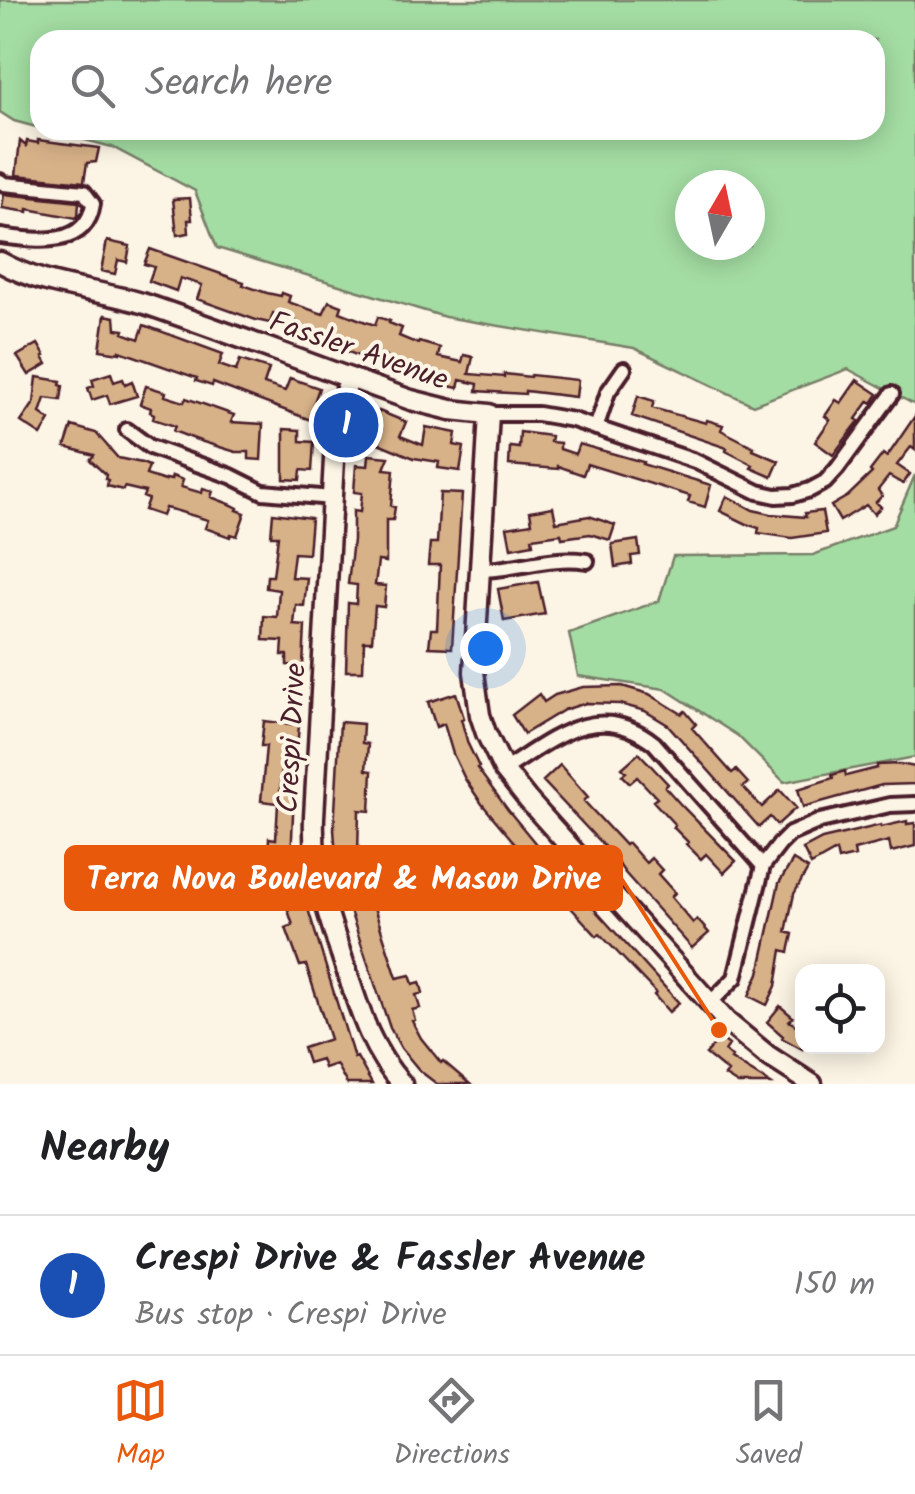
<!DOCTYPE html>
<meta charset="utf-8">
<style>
:root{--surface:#fff;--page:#f6f6f6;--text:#202124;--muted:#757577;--line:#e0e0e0;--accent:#ea580c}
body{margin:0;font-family:Kalam,sans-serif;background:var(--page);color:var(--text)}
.controls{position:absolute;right:30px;bottom:30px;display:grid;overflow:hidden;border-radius:20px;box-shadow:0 5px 25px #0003}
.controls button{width:90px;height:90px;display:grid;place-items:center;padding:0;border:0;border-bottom:2px solid var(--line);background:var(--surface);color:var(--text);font:50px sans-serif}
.compass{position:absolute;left:675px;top:170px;width:90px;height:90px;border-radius:50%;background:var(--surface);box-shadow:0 5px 25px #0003;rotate:9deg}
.you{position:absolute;left:485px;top:648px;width:35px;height:35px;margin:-25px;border:8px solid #fff;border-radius:50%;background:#1a73e8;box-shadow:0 0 0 15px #1a73e833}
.badge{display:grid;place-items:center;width:65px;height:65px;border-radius:50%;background:var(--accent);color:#fff;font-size:32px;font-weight:700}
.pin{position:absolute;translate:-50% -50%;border:5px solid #fff;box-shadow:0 2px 10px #0006}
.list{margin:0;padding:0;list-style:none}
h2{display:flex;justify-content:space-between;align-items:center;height:130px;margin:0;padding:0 40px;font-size:42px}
h2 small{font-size:32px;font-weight:400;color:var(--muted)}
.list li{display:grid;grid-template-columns:65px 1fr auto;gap:30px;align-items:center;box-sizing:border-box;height:140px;padding:0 40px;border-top:2px solid var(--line)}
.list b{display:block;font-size:38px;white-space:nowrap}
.list p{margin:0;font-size:32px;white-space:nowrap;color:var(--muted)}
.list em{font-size:32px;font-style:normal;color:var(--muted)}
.icon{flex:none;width:55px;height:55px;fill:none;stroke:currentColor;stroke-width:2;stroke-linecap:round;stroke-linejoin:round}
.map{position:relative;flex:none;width:915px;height:1084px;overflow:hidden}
.search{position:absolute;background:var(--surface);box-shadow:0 5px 25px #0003;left:30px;right:30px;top:30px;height:110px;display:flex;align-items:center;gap:25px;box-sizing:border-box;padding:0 35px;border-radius:30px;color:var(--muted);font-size:38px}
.sheet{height:270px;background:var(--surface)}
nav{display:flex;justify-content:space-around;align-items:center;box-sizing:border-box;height:140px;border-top:2px solid var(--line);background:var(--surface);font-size:28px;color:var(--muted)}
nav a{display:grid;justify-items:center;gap:5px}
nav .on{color:var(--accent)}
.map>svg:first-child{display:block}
.green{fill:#a4dda3;stroke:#777e67;stroke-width:2.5;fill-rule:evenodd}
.building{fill:#d7b188;stroke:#4a1f2b;stroke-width:2.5}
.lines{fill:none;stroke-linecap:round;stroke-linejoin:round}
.street-casing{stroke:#4a1f2b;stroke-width:20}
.secondary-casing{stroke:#4a1f2b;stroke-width:25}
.street{stroke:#fcf5e5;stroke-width:12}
.secondary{stroke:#fcf5e5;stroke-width:18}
.labels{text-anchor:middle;stroke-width:8;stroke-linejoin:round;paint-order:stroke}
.street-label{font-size:30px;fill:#4a1f2b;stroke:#fcf5e5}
.leader{fill:none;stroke:#e8590c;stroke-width:4}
.callout-dot{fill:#e8590c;stroke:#fcf5e5;stroke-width:4}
.callout{fill:#e8590c;stroke:#e8590c;stroke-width:4}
.callout-label{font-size:32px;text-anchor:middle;font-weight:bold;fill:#fff}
</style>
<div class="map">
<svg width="915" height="1084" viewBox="0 0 915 1084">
<rect width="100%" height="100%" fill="#fcf5e5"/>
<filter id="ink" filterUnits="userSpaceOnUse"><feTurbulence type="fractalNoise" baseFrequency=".01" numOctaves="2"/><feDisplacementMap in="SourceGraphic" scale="20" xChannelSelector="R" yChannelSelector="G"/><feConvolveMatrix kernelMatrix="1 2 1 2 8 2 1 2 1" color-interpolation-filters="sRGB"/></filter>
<g filter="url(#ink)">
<path class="green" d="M0 0H915V405L848 369 753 405 634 348 445 317 217 248 195 191 112 147 47 130H875V40H40V128L14 121 0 112ZM690 185H750V245H690Z
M915 475V757L784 782 738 736 665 689 578 676 569 633 659 601 673 556 813 555 893 526Z"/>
<path class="building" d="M38 140 99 148 96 162 87 163 84 182 16 175 20 141 26 146 27 141 38 143Z
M4 194 79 202 78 216 76 218 28 209V212L2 208Z
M190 198 192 220H188L189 233 177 235 173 199Z
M107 241 130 246 127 262 118 260 115 274 101 271Z
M150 249 244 282 243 285 267 293 281 296 282 293 290 296 288 302 323 314 329 301 342 306 340 312 366 322 375 325 378 317 390 321 389 323 402 328 399 336 418 344 419 342 440 348 438 357 462 362 464 355 473 357 469 374 504 377V374L530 377 531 375 578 380 576 397 525 391V394L477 391 478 384 460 380 458 388 430 382 382 366 386 356 368 349 364 358 338 348 341 341 323 335 320 342 294 332 298 322 273 313 270 323 256 320 197 299 202 285 180 278 176 291 149 281 154 267 144 264Z
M105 315 115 317 116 329 124 330 123 333 139 339 144 325 223 354 219 365 236 371 240 360 269 369 264 384 285 391 290 378 319 388 314 403 321 406 316 422 213 383 212 386 196 381 197 378 120 351V353L100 350Z
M38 344 45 356 43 357 47 364 29 375 17 356Z
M111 373 114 382 123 379 125 384 132 381 137 396 110 404 107 395 92 400 88 388 94 386 92 379Z
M37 377 61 381 60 385 63 386 61 400 45 398 40 413 50 420 41 435 21 422 34 403Z
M857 380 878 394 872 403 869 401 856 419 859 421 833 455 815 442 830 420 825 416 836 400 841 403Z
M146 386 166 392 165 396 184 402 186 398 234 415 231 422 263 424 261 460 249 459V452H236L200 441 173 431 175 426 153 419 154 414 150 412 151 408 140 404Z
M638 396 654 401 652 408 706 423 707 420 723 425 721 430 754 447 753 450 779 461 772 477 751 468 753 465 726 451 727 448 632 416Z
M368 410 378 414 379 411 406 422 400 436 423 445 426 427 456 433 454 445 464 447 460 471 438 468 439 462 414 458 359 435Z
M915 416V450L911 447 897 465 910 474 903 484 889 476 878 490 882 496 876 502 881 507 874 514 866 505 840 521 831 506 848 496 872 473 870 471 883 454 887 457Z
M72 426 96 433 118 458 142 463 149 466 146 475 165 481 166 479 171 480 172 476 183 480 181 487 202 493 203 488 213 491 211 497 232 505 238 508 237 510 245 513 237 536 231 534 230 537 205 528 208 520 174 510 165 508 162 516 144 510 148 499 143 497 145 492 124 487 123 490 107 486 108 480 105 479 106 475 90 460 94 455 65 447Z
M284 429 300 430V441L314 442 312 471 301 470 300 480 284 479Z
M520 432 551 436 550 442 560 443V449L575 454 579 444 643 462 642 464 711 485 705 507 688 502 690 496 587 464 583 475 558 466V469L509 465 510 447 519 448Z
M369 455 389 457 384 469 394 470 391 506 395 507 393 520H386V562L378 561 375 585 386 586 384 607 375 606 372 641H364L363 671H346L348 603 356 604 357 585 348 584 353 540V511L360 512 362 493 354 492 356 465 368 466Z
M440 493 462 494 452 648 429 647 431 629H437L440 565H428L430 543H437Z
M727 496 753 510 771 514 806 517 805 513 822 511 826 533 792 538 758 533 759 528 749 525 720 511Z
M553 507 556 522 589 516 615 525 610 540 590 534 562 538 561 534 532 538 533 544 511 548 507 527 532 523 530 511Z
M273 513 311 518 308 554 294 553 291 577 307 578 304 606 296 605 294 625 305 626 303 666 287 665V655H282L283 641 263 640 264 616 277 617 279 590 266 588 267 576H273L278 536H271Z
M638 540 640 555 631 556 632 564 615 567 612 544Z
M538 582 545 614 504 621 498 589Z
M622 686 649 694 682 714 685 711 696 724 692 728 732 773 736 770 748 783 743 787 762 807 780 790 796 808 777 825 770 817 759 827 668 725 645 711 620 704 586 703 564 710 524 734 512 715 539 694 544 702 555 695 583 687Z
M456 693 464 718 461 719 468 744 479 767 477 768 508 810 540 849 679 1003 669 1012 654 995 656 993 600 934 597 936 563 899 559 903 541 884 528 870 533 865 482 804 465 779 453 754 444 724 436 727 428 702Z
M264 721 299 725 295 771 282 770 280 790 294 792 291 860H295L297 884 300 883 354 1058 357 1057 372 1084H347L336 1064 324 1068 321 1059 308 1063 303 1048 330 1039 306 965 300 966 286 928 293 925 286 904 282 905 278 888 277 856 268 855 269 838 276 839 278 803 261 801 266 746H261Z
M340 722 363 724 362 743 368 744 366 770 372 771 370 811 359 810 358 856H354L358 876 370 874 372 885 367 886 397 978 410 975 413 984 420 982 423 993 416 995 420 1008 412 1010 415 1020 412 1021 421 1038 441 1063 443 1061 470 1084H437L420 1071 401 1048 390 1028 351 914 336 857 334 829Z
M639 753 668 784 665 787 682 806 736 861 724 873 706 854 701 859 686 844 688 842 673 827 675 825 653 801 657 798 637 777 630 783 622 775 626 772 622 768Z
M900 764 915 767V784L882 785 803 807 798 789 833 778 832 775 845 771 846 776 877 768V765Z
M560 765 588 797 584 801 625 845 628 843 646 863 651 858 662 870 658 874 675 893 671 897 693 923 697 919 709 933 692 948 625 873 613 856 543 781Z
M907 821V824L915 823V846L891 852 889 841 854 850 855 856 838 860 836 851 811 865 803 849 822 839 881 825V827Z
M793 860 808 869 794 894 786 932 793 934 789 952 782 950 776 986 767 1005 749 996 759 973 779 883Z
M780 1006 793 1017 789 1021 802 1029V1049L782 1038 783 1036 767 1022Z
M720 1038 729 1045 725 1051 732 1057 731 1059 771 1084H738L725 1076 728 1072 706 1054Z"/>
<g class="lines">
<g class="street-casing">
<path id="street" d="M0 181 4 184 84 192 93 204C86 250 33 240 0 236
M489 414H538L573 420 695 461 758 492 776 496 793 495 810 490 825 482 837 469 892 394
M596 428 608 392 624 369
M127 430 150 447 231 476 263 492 332 498
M479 570C515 570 551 555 587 561
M504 770C553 739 598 699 654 743L763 866
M709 1004 735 978 763 866 780 844 790 834 820 821 890 805 915 804"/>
</g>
<g class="secondary-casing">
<path id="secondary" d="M0 262C51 290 96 288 148 305 236 335 323 369 411 400L451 410 489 414 474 672 480 715 486 733 504 770 528 800 727 1022 767 1055 812 1084
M350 378 338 410 336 424 314 817C312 871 326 909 343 960 358 1005 369 1048 402 1084"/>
</g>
<use href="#street" class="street"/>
<use href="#secondary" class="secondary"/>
</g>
</g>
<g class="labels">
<g class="street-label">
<text transform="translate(359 350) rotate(19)" y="10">Fassler Avenue</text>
<text transform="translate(291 738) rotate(-87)" y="10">Crespi Drive</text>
</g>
</g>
<path class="leader" d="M719 1030L621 878"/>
<circle class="callout-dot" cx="719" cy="1030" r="10"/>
<rect class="callout" x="66" y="847" width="555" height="62" rx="10"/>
<g class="callout-label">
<text x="344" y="889">Terra Nova Boulevard &amp; Mason Drive</text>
</g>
</svg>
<div class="controls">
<button><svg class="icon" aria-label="locate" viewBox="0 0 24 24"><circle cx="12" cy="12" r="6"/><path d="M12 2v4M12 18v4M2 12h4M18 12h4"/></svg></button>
</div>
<svg class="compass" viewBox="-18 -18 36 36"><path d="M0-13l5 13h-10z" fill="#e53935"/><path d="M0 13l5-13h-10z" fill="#757577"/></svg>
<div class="you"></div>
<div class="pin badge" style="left:346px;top:425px;background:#1a4fb4">1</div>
<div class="search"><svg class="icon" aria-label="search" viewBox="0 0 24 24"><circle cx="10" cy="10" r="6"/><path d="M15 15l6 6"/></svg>Search here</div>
</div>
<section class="sheet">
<h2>Nearby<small></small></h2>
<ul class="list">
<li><span class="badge" style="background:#1a4fb4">1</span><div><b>Crespi Drive &amp; Fassler Avenue</b><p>Bus stop · Crespi Drive</p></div><em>150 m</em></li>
</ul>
</section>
<nav>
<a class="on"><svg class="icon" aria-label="map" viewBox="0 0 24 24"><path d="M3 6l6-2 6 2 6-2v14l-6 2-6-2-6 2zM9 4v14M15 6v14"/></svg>Map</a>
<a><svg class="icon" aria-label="directions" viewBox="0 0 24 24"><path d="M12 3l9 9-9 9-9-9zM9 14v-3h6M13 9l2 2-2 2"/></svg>Directions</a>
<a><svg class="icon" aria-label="saved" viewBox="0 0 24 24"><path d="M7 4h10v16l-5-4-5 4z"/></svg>Saved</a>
</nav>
